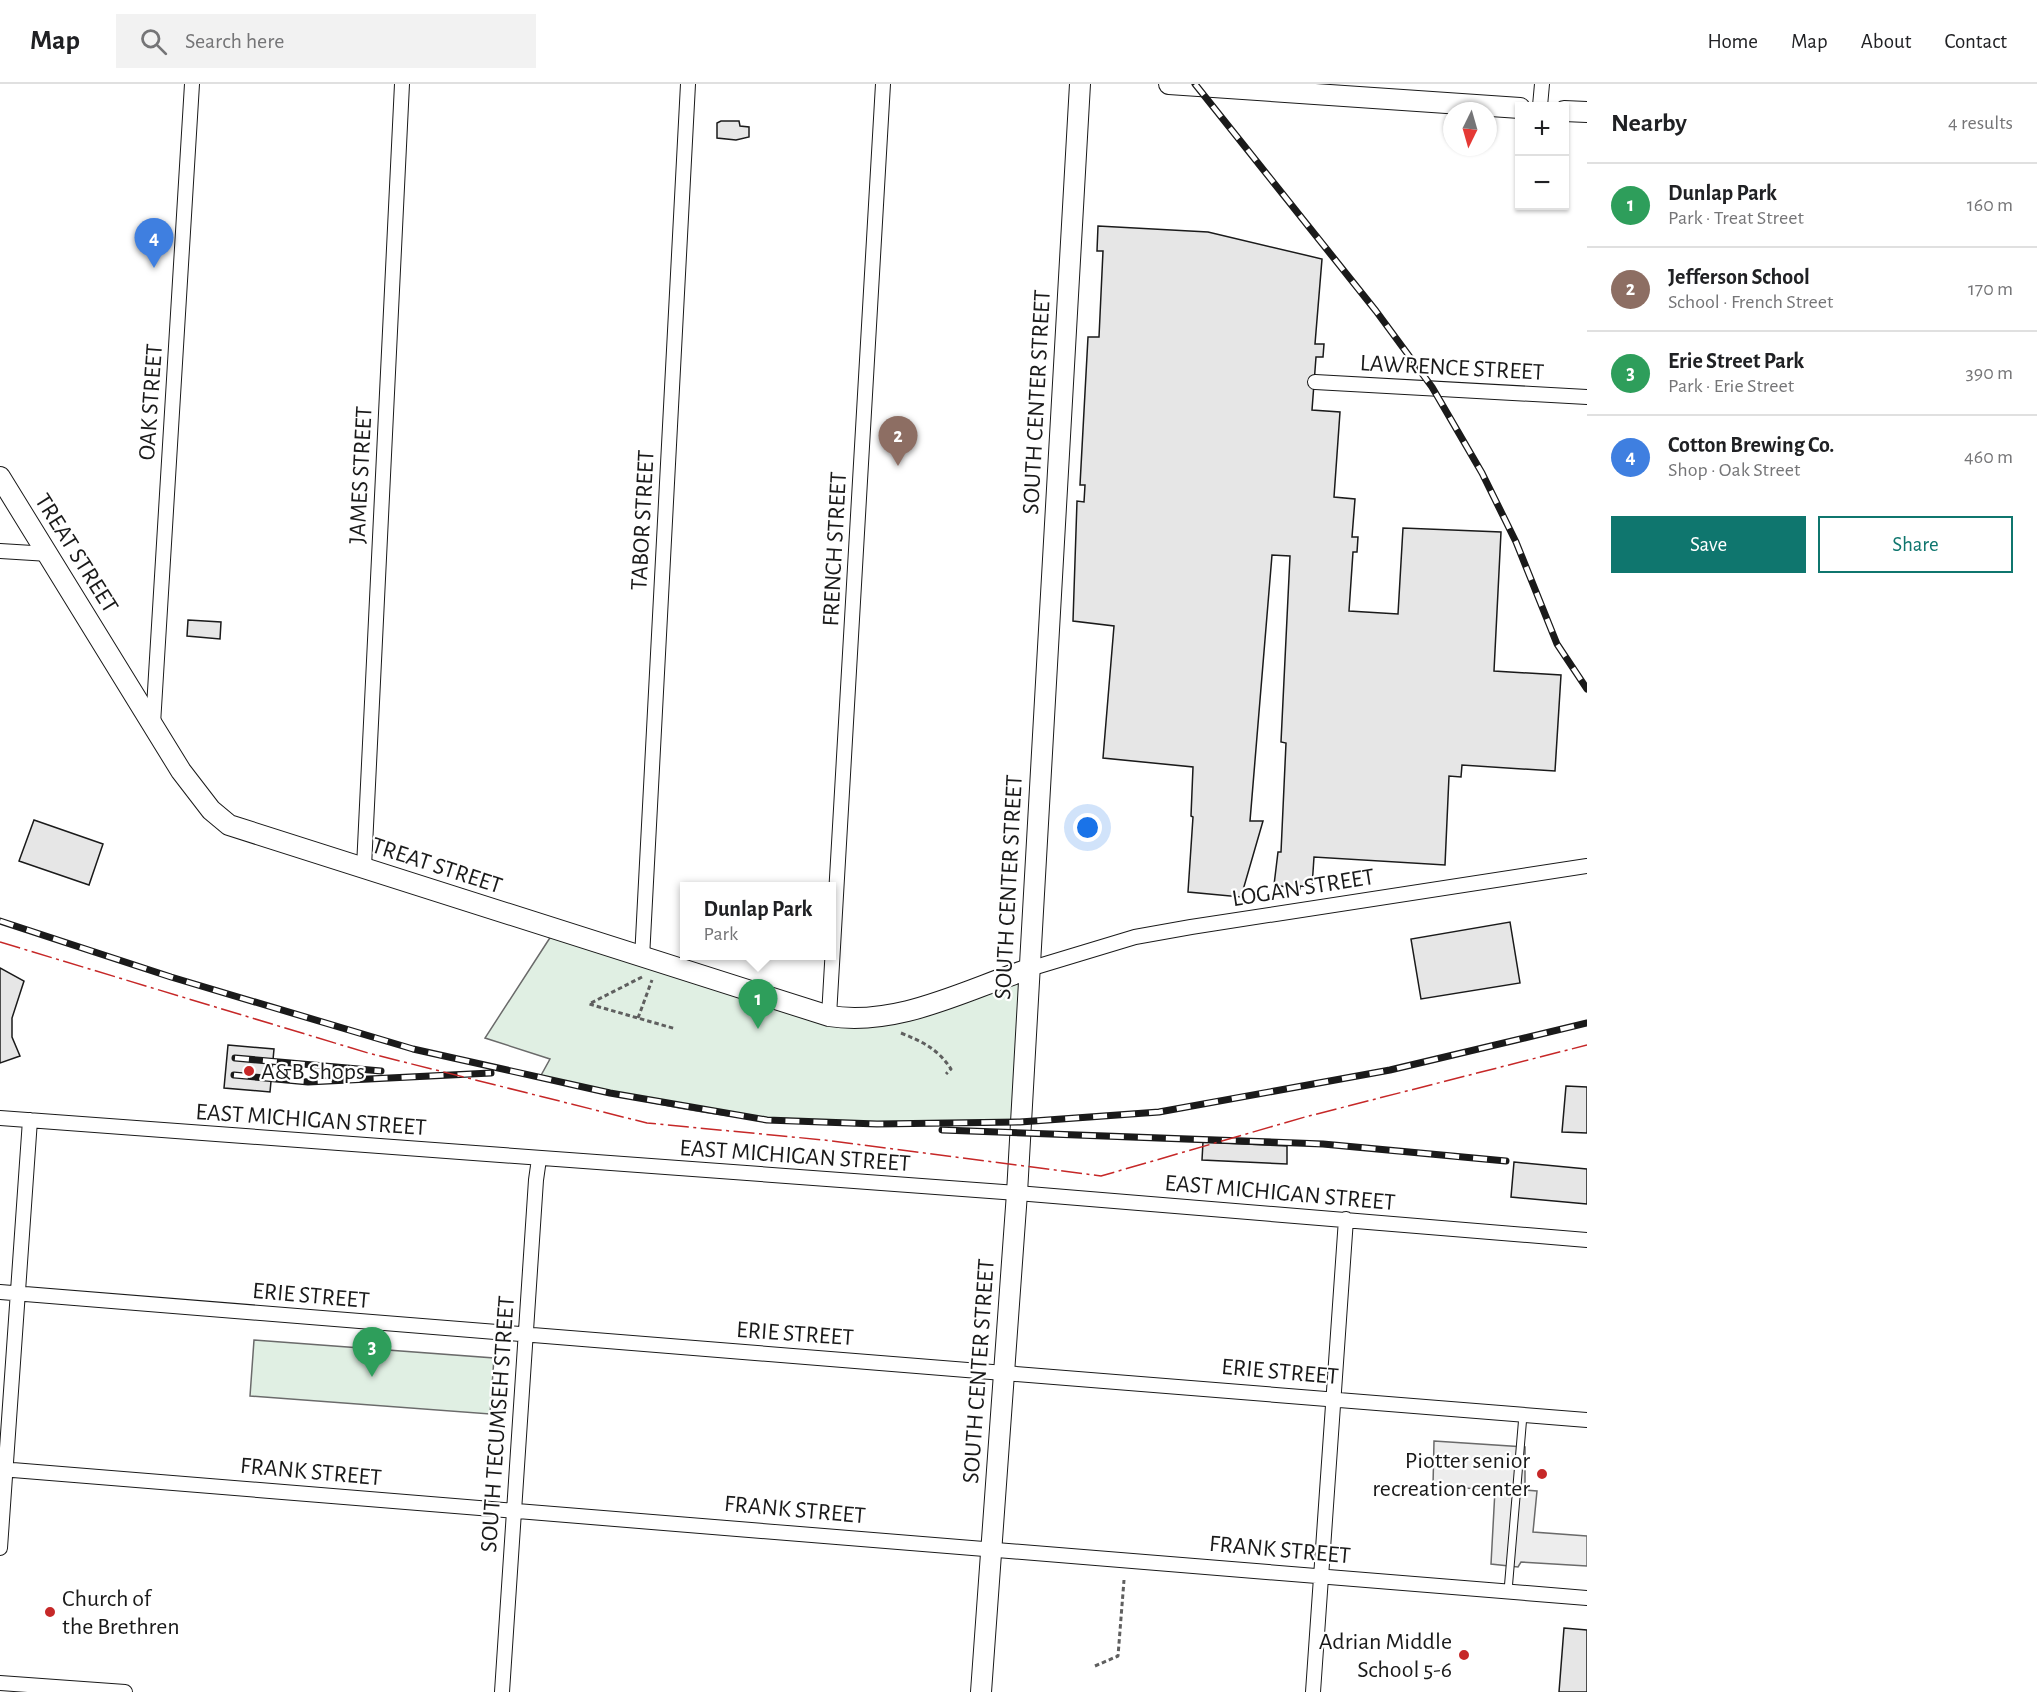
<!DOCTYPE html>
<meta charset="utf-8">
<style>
:root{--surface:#fff;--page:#f2f2f2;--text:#202124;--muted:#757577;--line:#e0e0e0;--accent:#0f766e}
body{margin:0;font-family:"Alegreya Sans",sans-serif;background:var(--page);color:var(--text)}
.controls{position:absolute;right:18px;top:18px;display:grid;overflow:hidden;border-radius:0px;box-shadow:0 2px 4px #0004}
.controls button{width:54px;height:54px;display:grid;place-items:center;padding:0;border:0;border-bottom:2px solid var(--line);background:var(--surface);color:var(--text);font:30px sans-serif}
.compass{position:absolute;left:1443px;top:18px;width:54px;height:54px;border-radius:50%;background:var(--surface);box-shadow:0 2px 4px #0004;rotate:185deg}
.you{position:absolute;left:1088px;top:744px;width:21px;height:21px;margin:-15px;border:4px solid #fff;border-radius:50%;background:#1a73e8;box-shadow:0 0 0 9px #1a73e833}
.badge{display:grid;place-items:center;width:39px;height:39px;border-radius:50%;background:var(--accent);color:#fff;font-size:20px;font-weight:700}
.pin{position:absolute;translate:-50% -50px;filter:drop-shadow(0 2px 3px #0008)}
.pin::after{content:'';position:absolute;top:32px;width:21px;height:18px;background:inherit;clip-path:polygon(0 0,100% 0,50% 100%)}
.popup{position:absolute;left:680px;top:798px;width:156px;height:78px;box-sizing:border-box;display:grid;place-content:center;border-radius:0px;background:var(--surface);filter:drop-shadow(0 2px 4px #0005);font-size:20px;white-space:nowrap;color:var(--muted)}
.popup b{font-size:22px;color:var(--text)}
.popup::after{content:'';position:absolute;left:50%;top:100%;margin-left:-12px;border:12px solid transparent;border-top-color:var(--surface)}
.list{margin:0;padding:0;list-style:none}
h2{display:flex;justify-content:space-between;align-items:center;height:78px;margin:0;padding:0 24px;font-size:26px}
h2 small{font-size:20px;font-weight:400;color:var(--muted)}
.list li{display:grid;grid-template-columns:39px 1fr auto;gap:18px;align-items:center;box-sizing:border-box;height:84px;padding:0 24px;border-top:2px solid var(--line)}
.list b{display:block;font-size:22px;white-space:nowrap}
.list p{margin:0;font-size:20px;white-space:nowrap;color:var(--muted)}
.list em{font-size:20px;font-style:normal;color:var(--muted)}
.actions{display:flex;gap:12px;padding:18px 24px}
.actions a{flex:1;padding:14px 0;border:2px solid var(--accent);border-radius:0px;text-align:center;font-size:21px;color:var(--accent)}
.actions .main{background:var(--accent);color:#fff}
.icon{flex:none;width:33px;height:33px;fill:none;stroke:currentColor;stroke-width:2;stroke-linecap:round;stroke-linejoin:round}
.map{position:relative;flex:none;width:1587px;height:1608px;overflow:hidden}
header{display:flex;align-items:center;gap:36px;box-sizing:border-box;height:84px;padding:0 30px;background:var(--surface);border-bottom:2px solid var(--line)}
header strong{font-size:28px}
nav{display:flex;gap:33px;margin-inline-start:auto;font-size:21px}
.search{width:420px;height:54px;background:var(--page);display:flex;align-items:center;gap:15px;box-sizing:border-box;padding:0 21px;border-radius:0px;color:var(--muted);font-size:22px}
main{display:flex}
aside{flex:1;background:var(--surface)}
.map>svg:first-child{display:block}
.green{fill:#e0efe3;stroke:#6a6a6a;stroke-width:1.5}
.parking{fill:#ededed;stroke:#6a6a6a;stroke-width:1.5}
.building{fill:#e6e6e6;stroke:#1a1a1a;stroke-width:1.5}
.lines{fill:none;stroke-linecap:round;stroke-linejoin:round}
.lane-casing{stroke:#1a1a1a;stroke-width:9}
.street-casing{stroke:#1a1a1a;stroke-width:16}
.secondary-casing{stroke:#1a1a1a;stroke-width:22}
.path{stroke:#5f5f5f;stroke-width:3;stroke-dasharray:4.5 3;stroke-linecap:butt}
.lane{stroke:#fff;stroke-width:7}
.street{stroke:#fff;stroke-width:14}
.secondary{stroke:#fff;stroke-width:20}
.rail-casing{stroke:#1a1a1a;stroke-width:7}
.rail{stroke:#fff;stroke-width:4.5;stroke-dasharray:14;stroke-linecap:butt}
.power{stroke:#c62828;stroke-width:1.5;stroke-dasharray:21 4.5 3 4.5;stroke-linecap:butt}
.poi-dot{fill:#c62828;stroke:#fff;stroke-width:2}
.labels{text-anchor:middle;stroke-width:4.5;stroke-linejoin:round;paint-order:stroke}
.street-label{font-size:24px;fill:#1a1a1a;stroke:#fff}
.poi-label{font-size:24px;fill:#1a1a1a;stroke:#fff;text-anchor:start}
</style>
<header>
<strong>Map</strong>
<div class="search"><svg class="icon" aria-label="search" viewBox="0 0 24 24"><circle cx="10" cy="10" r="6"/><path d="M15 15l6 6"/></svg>Search here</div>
<nav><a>Home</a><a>Map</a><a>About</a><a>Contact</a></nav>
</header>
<main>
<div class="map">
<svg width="1587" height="1608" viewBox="0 0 1587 1608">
<rect width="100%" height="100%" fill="#fff"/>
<path class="green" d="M555 846 847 935 1029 885 1020 1038C937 1039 852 1042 769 1036 691 1030 614 1010 539 995L550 975 485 954Z
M254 1256 494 1274 490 1330 250 1312Z"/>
<path class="parking" d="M1434 1357 1525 1363V1406L1537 1407 1533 1448 1587 1452V1482L1521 1478 1518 1483 1491 1480 1495 1406 1433 1402Z"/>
<path class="building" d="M721 37H739L740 42 749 43V53L736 56 717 54V39Z
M1098 142 1208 148 1322 175 1315 260H1324L1323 273H1316L1312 326 1340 328 1334 413 1355 415 1352 453H1358L1357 468H1353L1349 527 1398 530 1403 444 1501 448 1494 587 1561 591 1555 687 1462 681 1461 693 1449 692 1445 781 1314 773 1312 803 1300 802V805L1274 801 1278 768H1281L1286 659 1281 658 1290 472 1272 471 1250 737H1263L1241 813 1188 808 1193 733 1191 732 1193 683 1103 674 1114 542 1073 537 1077 417 1084 418 1085 401H1080L1088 253H1099L1103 167H1097Z
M188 536 221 538 220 555 187 552Z
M34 736 103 760 89 801 19 777Z
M1510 838 1520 899 1421 915 1411 855Z
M0 884 24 897 12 934V953L20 972 0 979Z
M228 961 274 965 270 1008 224 1004Z
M1566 1002 1587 1003V1049L1562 1048Z
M1203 1058 1287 1062V1080L1202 1076Z
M1514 1078 1587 1085V1120L1511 1113Z
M1564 1544 1587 1546V1608H1559Z"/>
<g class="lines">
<g class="lane-casing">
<path id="lane" d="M1508 1507 1523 1331"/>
</g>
<g class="street-casing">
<path id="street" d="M1540 22 1542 0
M1315 298 1587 313
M0 467 49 470
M153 640 192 0
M364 783 402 0
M642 874 688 0
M1029 885 1135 853 1191 843 1587 782
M829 932 883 0
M0 1034 1017 1109 1587 1156
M0 1208 1587 1336
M0 1385 1587 1514
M0 1464 30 1036
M0 1599 125 1608
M502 1608 536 1096 539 1075
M1313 1608 1346 1135"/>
</g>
<g class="secondary-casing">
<path id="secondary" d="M1169 0 1520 24
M1564 27 1587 28
M0 393 181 687 211 726 229 741 829 932C898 943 965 906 1029 885
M981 1608 1017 1109 1080 0"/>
</g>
<path class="path" d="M642 893 589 920 676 945
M638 934 652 896
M901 949C923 958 938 965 951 985L946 990
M1095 1582 1118 1572 1124 1496"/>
<use href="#lane" class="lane"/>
<use href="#street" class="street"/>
<use href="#secondary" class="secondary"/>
<g class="rail-casing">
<path id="rail" d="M1195 0 1376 227 1432 303 1482 389 1516 458 1557 560 1587 605
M0 837 171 893 413 965 610 1009 767 1036 877 1040 1020 1038 1159 1028 1390 986 1587 939
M235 974 381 987
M234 991 308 998 491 989
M942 1046 1323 1060 1506 1077"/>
</g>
<use href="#rail" class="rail"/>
<path class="power" d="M0 858 368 969 647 1039 824 1056 1101 1092 1305 1033 1587 961"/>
</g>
<g class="poi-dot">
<circle cx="249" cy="987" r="6"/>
<circle cx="1542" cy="1390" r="6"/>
<circle cx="50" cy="1528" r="6"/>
<circle cx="1464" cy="1571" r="6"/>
</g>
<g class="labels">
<g class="street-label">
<text transform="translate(1452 283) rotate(3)" y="8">LAWRENCE STREET</text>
<text transform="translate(150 318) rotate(-86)" y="8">OAK STREET</text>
<text transform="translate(1036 318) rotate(-87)" y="8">SOUTH CENTER STREET</text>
<text transform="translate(360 391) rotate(-87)" y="8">JAMES STREET</text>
<text transform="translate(642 436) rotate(-87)" y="8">TABOR STREET</text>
<text transform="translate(834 465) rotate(-87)" y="8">FRENCH STREET</text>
<text transform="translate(77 469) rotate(58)" y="8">TREAT STREET</text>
<text transform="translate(437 781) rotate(18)" y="8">TREAT STREET</text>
<text transform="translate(1008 803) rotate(-87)" y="8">SOUTH CENTER STREET</text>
<text transform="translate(1303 803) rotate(-9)" y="8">LOGAN STREET</text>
<text transform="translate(311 1035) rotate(4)" y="8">EAST MICHIGAN STREET</text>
<text transform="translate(795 1071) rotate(4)" y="8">EAST MICHIGAN STREET</text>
<text transform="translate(1280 1108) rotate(5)" y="8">EAST MICHIGAN STREET</text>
<text transform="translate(311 1211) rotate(5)" y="8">ERIE STREET</text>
<text transform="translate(795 1249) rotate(4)" y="8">ERIE STREET</text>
<text transform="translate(978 1287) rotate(-86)" y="8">SOUTH CENTER STREET</text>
<text transform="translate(1280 1287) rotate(5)" y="8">ERIE STREET</text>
<text transform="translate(497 1340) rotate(-86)" y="8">SOUTH TECUMSEH STREET</text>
<text transform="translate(311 1387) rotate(5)" y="8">FRANK STREET</text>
<text transform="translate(795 1425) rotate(5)" y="8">FRANK STREET</text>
<text transform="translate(1280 1465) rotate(5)" y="8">FRANK STREET</text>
</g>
<g class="poi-label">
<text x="261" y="995">A&amp;B Shops</text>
<text x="1530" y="1384" text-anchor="end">Piotter senior<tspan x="1530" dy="28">recreation center</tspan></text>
<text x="62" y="1522">Church of<tspan x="62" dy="28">the Brethren</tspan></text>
<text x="1452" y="1565" text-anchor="end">Adrian Middle<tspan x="1452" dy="28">School 5-6</tspan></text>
</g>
</g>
</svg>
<div class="controls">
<button>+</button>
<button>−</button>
</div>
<svg class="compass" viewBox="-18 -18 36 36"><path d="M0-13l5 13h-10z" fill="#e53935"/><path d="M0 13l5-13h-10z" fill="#757577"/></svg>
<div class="you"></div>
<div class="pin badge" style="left:758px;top:945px;background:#2e9e5b">1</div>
<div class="popup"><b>Dunlap Park</b>Park</div>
<div class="pin badge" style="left:898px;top:382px;background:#8d6e63">2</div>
<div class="pin badge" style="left:372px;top:1293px;background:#2e9e5b">3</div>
<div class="pin badge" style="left:154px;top:184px;background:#3f7fe0">4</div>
</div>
<aside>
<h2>Nearby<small>4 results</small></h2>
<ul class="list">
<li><span class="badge" style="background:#2e9e5b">1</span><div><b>Dunlap Park</b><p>Park · Treat Street</p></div><em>160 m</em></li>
<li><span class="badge" style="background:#8d6e63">2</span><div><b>Jefferson School</b><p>School · French Street</p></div><em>170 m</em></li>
<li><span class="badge" style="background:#2e9e5b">3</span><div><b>Erie Street Park</b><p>Park · Erie Street</p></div><em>390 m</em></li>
<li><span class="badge" style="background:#3f7fe0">4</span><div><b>Cotton Brewing Co.</b><p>Shop · Oak Street</p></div><em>460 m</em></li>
</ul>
<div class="actions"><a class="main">Save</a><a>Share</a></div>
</aside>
</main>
